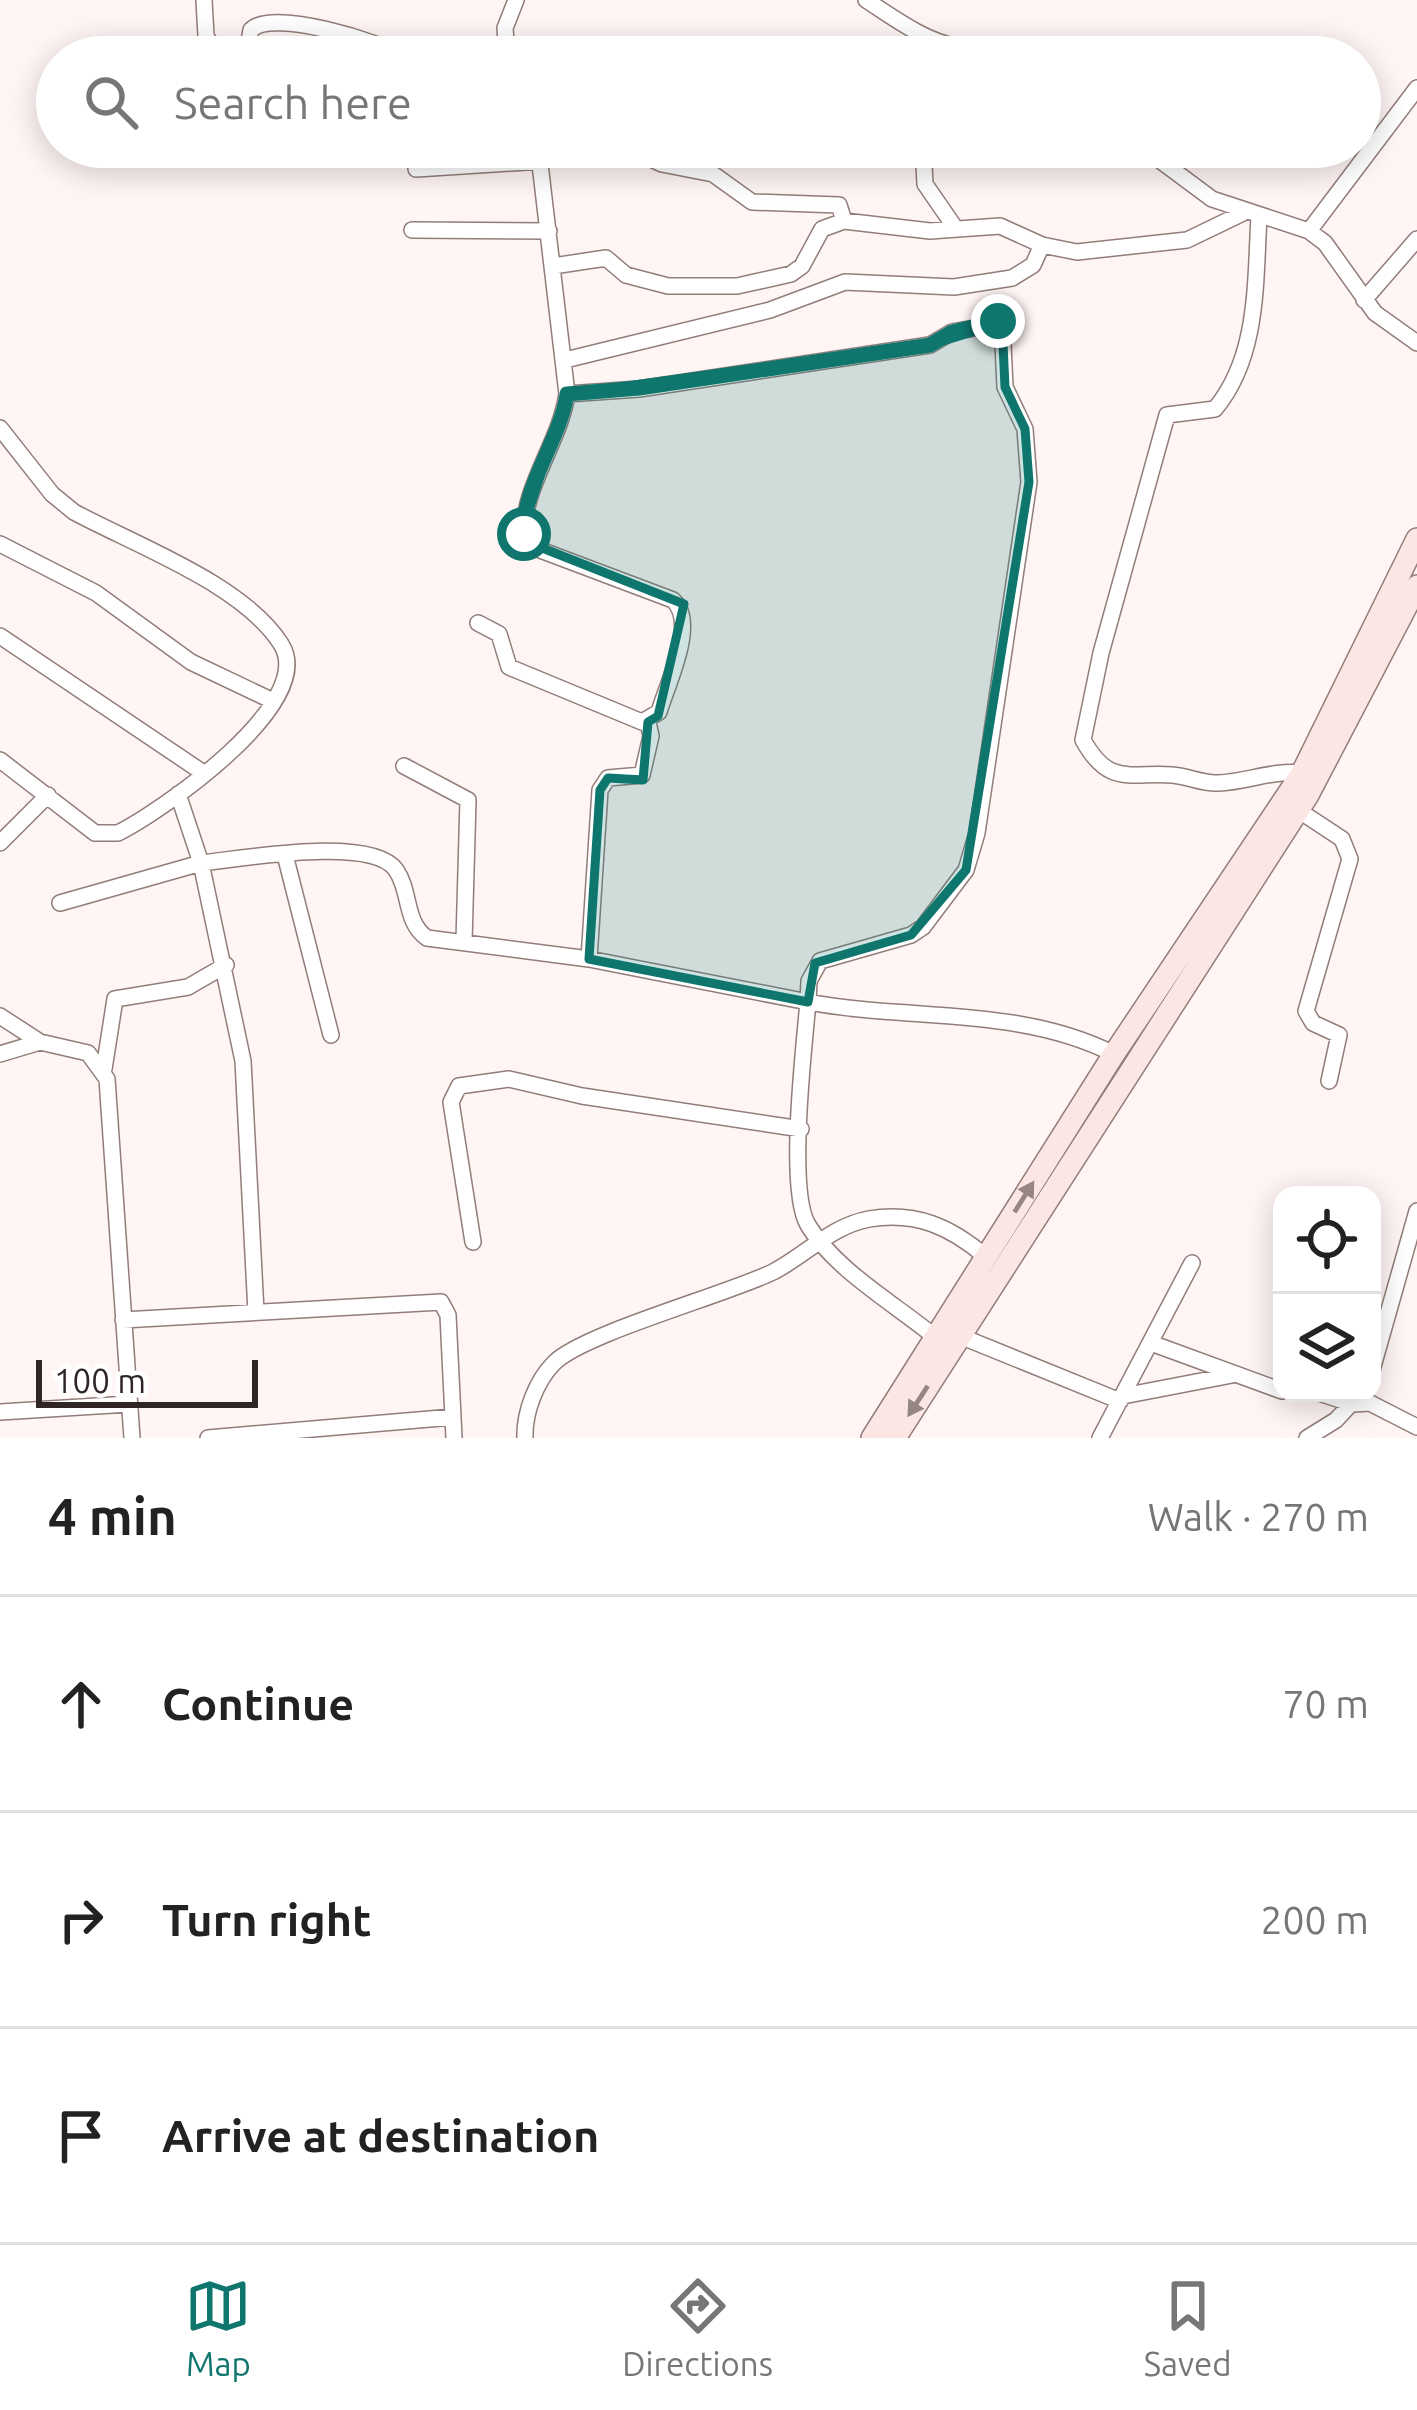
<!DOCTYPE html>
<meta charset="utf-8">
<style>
:root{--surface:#fff;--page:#f2f2f2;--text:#222;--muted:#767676;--line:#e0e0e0;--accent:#0f766e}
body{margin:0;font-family:Ubuntu,sans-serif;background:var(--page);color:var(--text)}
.controls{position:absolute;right:36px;bottom:36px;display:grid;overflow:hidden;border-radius:24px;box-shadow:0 6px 30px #0003}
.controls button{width:108px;height:108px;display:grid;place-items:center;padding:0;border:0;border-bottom:3px solid var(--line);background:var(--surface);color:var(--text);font:60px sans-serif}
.scale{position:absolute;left:36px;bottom:30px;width:222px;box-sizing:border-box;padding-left:12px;border:6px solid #2e2524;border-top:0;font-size:33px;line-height:42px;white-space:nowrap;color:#2e2524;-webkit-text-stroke:9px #fff;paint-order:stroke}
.stop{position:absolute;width:36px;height:36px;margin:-27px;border:9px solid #0f766e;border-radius:50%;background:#fff}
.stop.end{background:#0f766e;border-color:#fff;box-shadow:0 3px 12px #0008}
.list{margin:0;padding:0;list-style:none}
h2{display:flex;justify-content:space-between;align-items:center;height:156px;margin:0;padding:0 48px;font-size:51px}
h2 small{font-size:39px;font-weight:400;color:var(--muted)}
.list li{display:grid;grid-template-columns:78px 1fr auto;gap:36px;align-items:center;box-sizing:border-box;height:216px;padding:0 48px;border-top:3px solid var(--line)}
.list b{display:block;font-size:45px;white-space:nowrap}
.list em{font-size:39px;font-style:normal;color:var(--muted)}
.icon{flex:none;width:66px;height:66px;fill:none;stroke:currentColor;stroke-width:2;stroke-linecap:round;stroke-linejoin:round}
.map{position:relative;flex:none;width:1417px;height:1438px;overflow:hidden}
.search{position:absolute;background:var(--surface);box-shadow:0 6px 30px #0003;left:36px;right:36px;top:36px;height:132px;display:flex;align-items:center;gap:30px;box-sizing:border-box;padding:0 42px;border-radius:66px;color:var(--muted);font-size:45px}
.sheet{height:804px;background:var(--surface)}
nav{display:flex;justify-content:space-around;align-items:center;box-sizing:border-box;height:168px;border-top:3px solid var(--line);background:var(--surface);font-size:33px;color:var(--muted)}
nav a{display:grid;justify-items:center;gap:6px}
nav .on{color:var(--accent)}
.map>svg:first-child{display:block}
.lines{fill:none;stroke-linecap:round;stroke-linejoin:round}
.street-casing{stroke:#927d7a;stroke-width:18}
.secondary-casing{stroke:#927d7a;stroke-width:24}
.street{stroke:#fff;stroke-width:15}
.secondary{stroke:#fce6e4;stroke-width:21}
.oneway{fill:#958684}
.route{stroke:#0f766e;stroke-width:15}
.marked{fill:#0f766e;fill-opacity:0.2;stroke:#0f766e;stroke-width:9;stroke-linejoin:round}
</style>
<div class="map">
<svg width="1417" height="1438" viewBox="0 0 1417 1438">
<rect width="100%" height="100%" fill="#fff5f4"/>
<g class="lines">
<g class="street-casing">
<path id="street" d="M204 0 206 36 218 57
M866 0C894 18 924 41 958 47 997 55 1030 32 1067 57
M246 57 251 30C272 8 380 42 405 57
M507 57 505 28 516 0
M625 147 662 164 713 174 752 202 839 205 844 221
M923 147 925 184 956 229
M1142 147 1212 199 1309 231 1325 243 1375 313 1417 343
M416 169 541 161 563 147
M1259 217C1255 282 1259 356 1215 409L1167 415 1101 653 1083 740C1109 787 1130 772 1172 775 1188 776 1202 784 1218 783 1248 782 1271 770 1302 773
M412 230 549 231
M1309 231 1417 88
M553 266 606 258 626 275 668 286H737L791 274 802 266 822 229 844 221 930 231 1000 226 1042 245 1077 252 1187 240 1243 213
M1364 300 1417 239
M565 360 770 310 845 282 954 287 1012 278 1033 265 1042 245
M567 394 639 389 930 345 952 332 1002 323 1005 387 1025 429 1029 482 977 833 966 870 923 927 911 935 820 961 809 981 808 1002C910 1021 1019 1006 1114 1054
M0 428 52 494 74 512C135 545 243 584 281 644 319 703 160 812 118 833H95L0 760
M0 544 96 593 191 662 273 701
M478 623 499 634 509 667 642 722 659 712C667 684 698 623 673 600L535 548 524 534C523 486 560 442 567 394L538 147
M0 636 205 774
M404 766 468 800 464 941
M178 794 201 863C241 859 372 835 396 870 411 891 404 922 427 938L589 959 808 1002C804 1048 787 1190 808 1225 835 1270 895 1304 935 1337
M1298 810 1342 839 1350 859 1306 1011 1313 1023 1339 1035 1329 1081
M0 843 48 795
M285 855 331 1035
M60 903 201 863 243 1061 256 1312
M589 959 600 790 608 778 642 775 651 736 648 722
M0 1016 40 1042 88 1053 107 1079 132 1438
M0 1054 40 1042
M104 1069 115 999 188 987 226 965
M473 1242 451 1102 459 1086 509 1079 582 1096 801 1129
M123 1320 441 1302 448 1315 454 1438
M960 1336 1120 1401
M1151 1343 1282 1391
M1372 1370 1417 1211
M1319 1393 1353 1404 1370 1403 1417 1427
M1123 1396 1232 1375
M0 1412 129 1404
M208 1438 453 1417
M525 1438C524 1413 536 1381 554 1363 582 1334 725 1295 773 1272 806 1255 831 1226 869 1219 916 1211 951 1227 986 1257
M1100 1438 1192 1263
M1307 1438 1336 1420 1361 1393"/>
</g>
<g class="secondary-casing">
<path id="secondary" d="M872 1438 1114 1054 1302 773 1417 539
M895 1438 1308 795 1417 586"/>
</g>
<use href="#street" class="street"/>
<use href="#secondary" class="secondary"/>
</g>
<defs><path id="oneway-solid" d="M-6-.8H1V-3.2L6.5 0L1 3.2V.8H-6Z" transform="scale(3)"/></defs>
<g class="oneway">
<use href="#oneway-solid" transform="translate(1024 1197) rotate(-58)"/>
<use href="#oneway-solid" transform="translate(918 1401) rotate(123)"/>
</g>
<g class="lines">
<path class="route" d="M524 534C522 486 560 441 567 394L639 388 930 345 952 332 998 321"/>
</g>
<path class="marked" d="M1002 323 1005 387 1025 429 1029 482 966 870 911 935 815 963 808 1002 589 959 600 790 608 778 643 780 648 722 658 716 684 604 527 542 524 525 567 394 930 345Z"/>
</svg>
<div class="controls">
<button><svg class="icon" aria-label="locate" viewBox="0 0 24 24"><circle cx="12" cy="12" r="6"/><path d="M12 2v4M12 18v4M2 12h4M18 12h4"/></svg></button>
<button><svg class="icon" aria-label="layers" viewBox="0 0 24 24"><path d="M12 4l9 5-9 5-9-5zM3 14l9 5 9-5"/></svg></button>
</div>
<div class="scale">100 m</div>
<div class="stop" style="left:524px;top:534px"></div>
<div class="stop end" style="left:998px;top:321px"></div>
<div class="search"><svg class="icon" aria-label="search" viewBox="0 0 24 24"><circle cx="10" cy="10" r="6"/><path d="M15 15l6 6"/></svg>Search here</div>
</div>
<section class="sheet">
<h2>4 min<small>Walk · 270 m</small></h2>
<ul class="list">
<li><svg class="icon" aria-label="ahead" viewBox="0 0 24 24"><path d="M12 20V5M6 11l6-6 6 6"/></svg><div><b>Continue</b></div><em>70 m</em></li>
<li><svg class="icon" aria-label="right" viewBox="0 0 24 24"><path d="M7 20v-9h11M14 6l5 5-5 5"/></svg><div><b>Turn right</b></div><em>200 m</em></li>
<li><svg class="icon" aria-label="arrive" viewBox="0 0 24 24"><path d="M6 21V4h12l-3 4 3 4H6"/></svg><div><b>Arrive at destination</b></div></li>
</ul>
</section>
<nav>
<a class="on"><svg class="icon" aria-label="map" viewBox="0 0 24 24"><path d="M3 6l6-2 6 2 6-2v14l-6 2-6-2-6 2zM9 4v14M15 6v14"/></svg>Map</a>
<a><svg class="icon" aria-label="directions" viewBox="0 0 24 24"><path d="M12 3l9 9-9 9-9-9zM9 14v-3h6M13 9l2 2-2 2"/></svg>Directions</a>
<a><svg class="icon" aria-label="saved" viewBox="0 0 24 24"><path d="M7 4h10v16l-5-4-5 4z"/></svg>Saved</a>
</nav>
